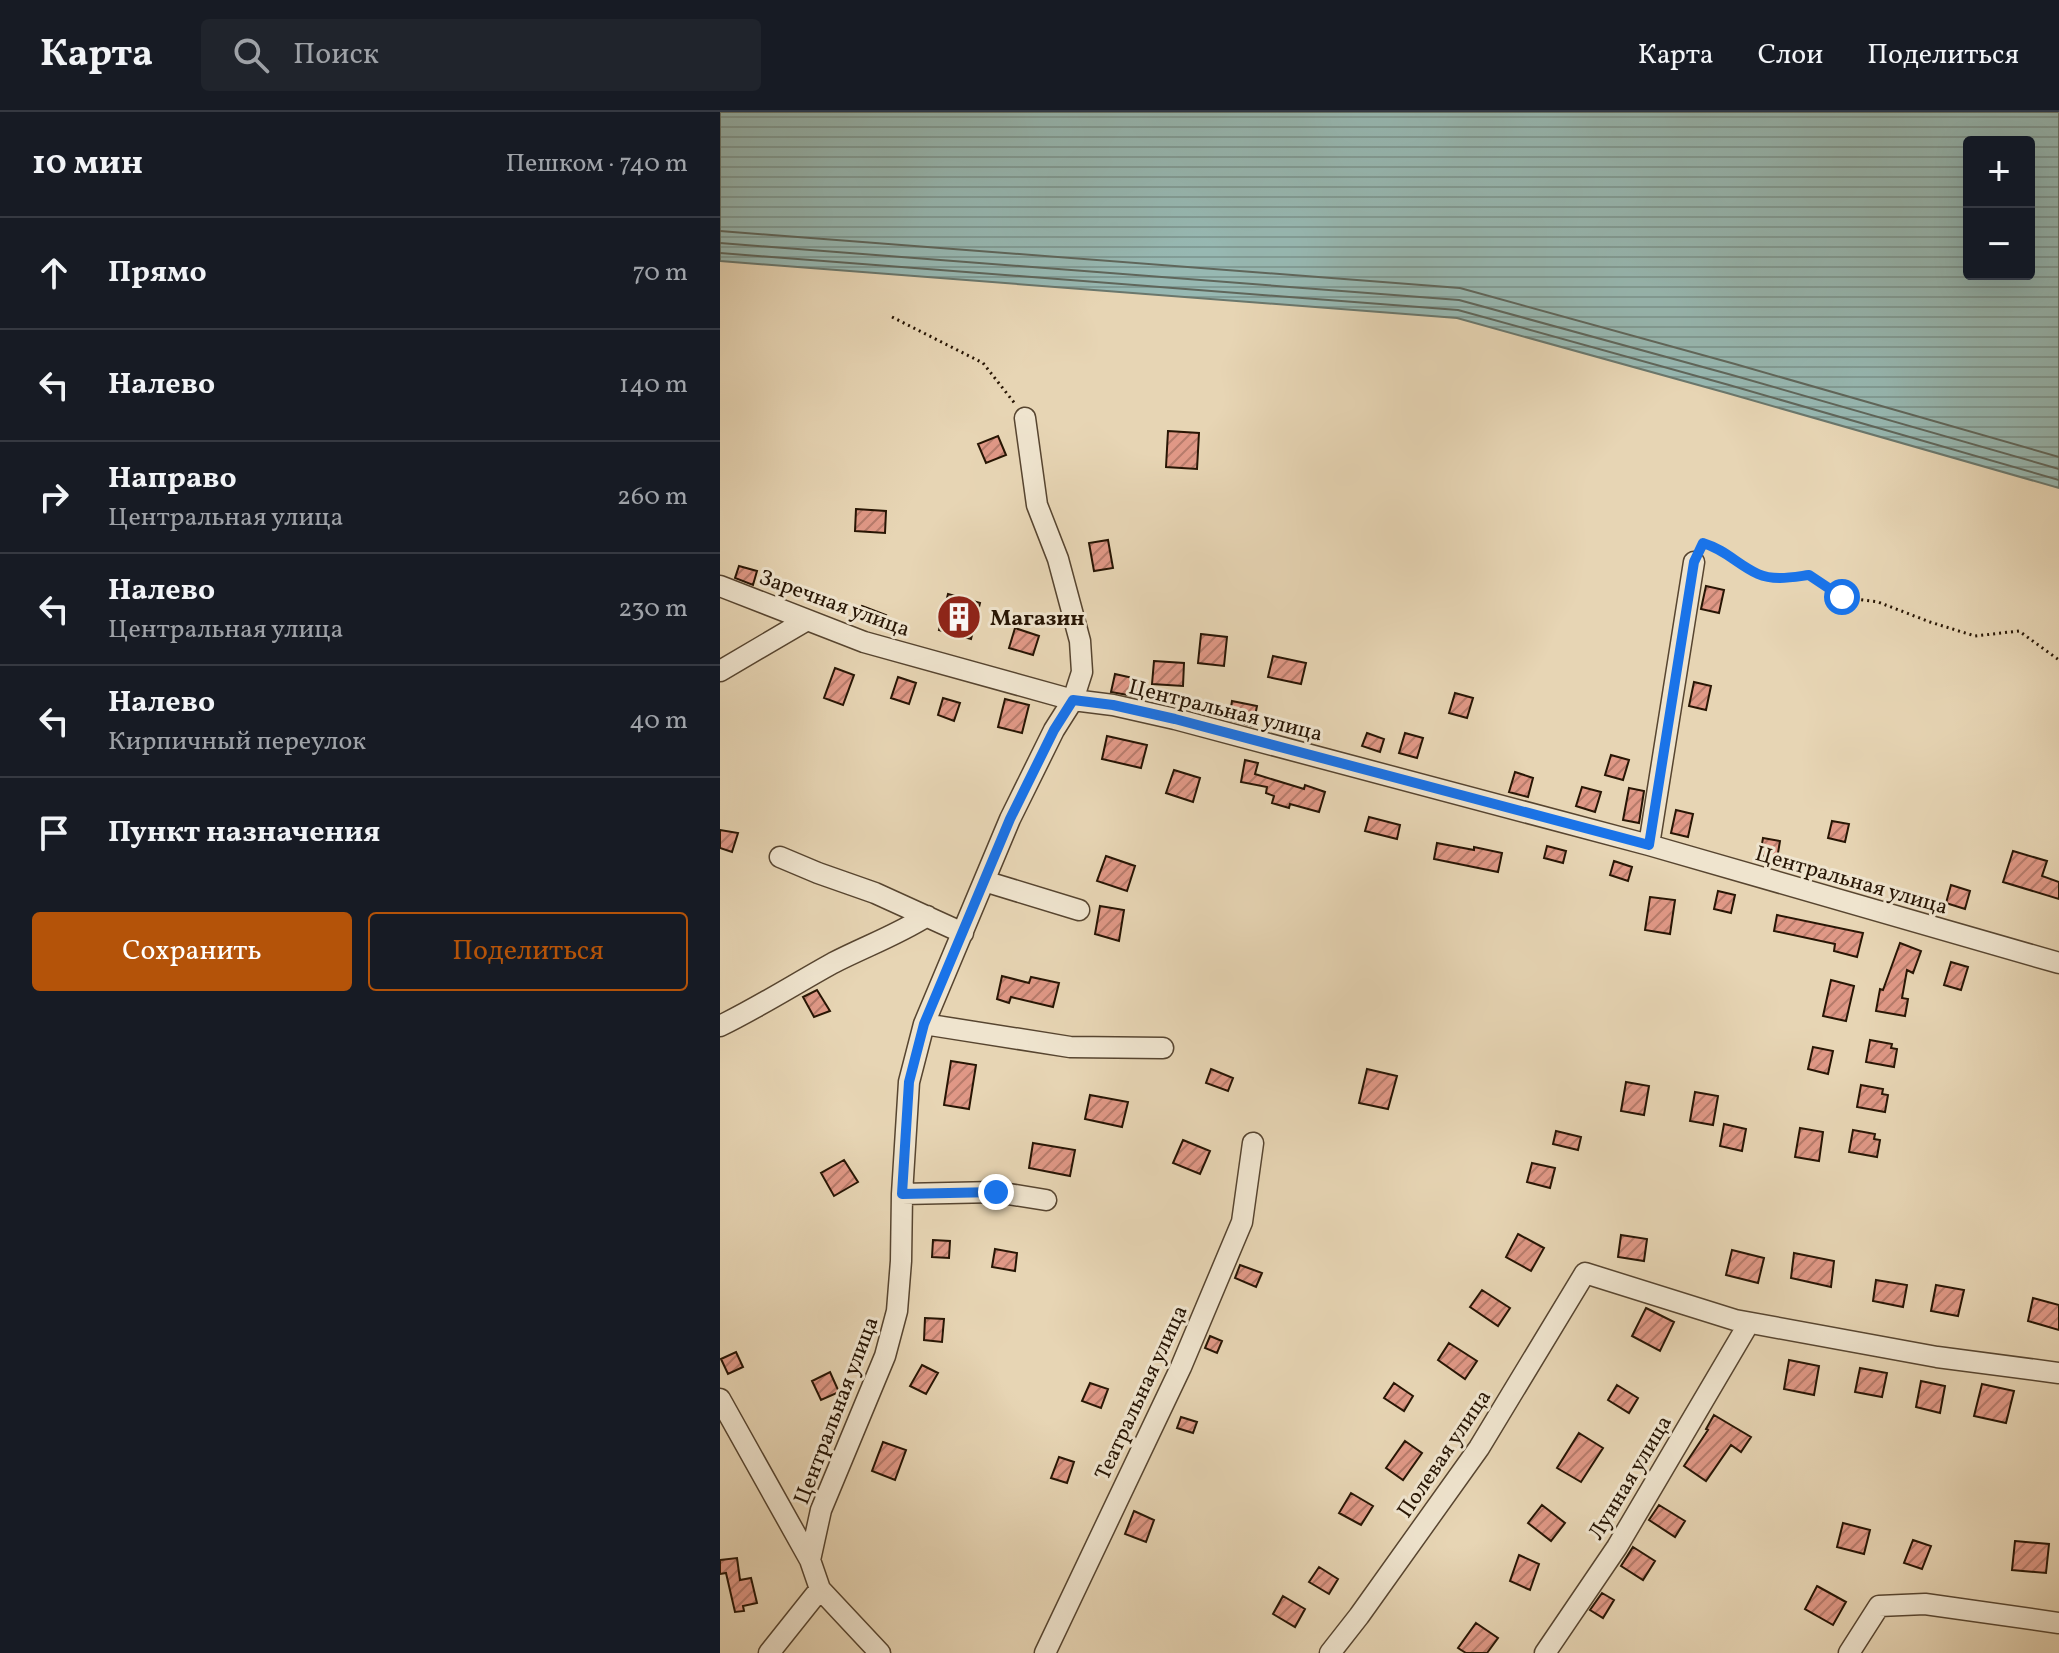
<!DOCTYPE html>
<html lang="ru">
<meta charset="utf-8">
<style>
:root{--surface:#171b24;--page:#20242c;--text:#f1f3f6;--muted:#9ea1a6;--line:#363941;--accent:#b45309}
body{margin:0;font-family:Vollkorn,serif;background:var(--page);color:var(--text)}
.controls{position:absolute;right:24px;top:24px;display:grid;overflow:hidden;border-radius:8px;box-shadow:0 8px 32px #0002}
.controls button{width:72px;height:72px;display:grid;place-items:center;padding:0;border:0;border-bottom:2px solid var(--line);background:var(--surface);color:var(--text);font:40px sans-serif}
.stop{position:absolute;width:24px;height:24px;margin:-18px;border:6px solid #1a73e8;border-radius:50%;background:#fff}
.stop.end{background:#1a73e8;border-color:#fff;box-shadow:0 2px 8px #0008}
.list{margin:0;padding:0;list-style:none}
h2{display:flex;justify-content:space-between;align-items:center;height:104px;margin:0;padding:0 32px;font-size:34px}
h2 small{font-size:26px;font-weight:400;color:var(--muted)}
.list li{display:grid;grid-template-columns:52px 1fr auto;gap:24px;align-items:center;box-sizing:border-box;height:112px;padding:0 32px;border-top:2px solid var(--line)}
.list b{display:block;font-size:30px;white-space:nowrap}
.list p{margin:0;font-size:26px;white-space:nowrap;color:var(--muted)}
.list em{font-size:26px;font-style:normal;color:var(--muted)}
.actions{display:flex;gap:16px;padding:24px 32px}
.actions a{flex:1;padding:18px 0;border:2px solid var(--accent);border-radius:8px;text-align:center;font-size:28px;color:var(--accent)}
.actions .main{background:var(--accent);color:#fff}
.icon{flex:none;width:44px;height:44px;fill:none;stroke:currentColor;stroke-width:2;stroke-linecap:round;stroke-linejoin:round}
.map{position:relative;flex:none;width:1339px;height:1541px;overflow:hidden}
header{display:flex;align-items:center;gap:48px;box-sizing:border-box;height:112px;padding:0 40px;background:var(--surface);border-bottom:2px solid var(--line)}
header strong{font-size:38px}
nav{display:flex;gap:44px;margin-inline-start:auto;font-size:28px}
.search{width:560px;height:72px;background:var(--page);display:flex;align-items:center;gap:20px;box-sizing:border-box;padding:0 28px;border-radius:8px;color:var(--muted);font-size:30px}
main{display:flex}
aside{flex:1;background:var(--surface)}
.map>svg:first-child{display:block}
.water{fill:url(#water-rules);stroke:#6a776c;stroke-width:2;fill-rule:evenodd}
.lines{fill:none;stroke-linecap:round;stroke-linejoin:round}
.shore{stroke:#5f665b;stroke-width:2}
.building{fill:url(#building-hatch);stroke:#271504;stroke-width:2}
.minor-casing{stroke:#574530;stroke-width:23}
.path{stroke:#271504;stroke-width:3;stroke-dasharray:2 4;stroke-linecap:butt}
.minor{stroke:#efe4ce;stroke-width:20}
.route{stroke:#1a73e8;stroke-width:10}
.labels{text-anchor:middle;stroke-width:6;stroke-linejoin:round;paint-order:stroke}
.street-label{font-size:22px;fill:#271504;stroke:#efe4ce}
.poi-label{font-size:22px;font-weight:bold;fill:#271504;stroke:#efe4ce;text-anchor:start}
</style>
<header>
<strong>Карта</strong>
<div class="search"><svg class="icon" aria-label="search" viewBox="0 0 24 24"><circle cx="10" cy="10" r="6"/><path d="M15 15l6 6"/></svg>Поиск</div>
<nav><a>Карта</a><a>Слои</a><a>Поделиться</a></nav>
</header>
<main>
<aside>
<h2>10 мин<small>Пешком · 740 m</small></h2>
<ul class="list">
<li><svg class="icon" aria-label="ahead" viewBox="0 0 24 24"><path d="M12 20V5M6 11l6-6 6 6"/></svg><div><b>Прямо</b></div><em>70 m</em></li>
<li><svg class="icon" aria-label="left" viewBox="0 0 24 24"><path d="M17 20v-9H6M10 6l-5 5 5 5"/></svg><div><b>Налево</b></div><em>140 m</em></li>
<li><svg class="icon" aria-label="right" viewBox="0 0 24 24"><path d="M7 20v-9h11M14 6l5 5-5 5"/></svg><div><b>Направо</b><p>Центральная улица</p></div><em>260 m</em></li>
<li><svg class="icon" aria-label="left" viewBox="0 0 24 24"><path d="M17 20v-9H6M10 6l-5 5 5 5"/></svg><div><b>Налево</b><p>Центральная улица</p></div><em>230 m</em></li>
<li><svg class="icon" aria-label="left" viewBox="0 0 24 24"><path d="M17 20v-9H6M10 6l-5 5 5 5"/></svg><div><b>Налево</b><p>Кирпичный переулок</p></div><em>40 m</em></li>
<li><svg class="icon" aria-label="arrive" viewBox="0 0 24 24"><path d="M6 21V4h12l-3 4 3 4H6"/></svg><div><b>Пункт назначения</b></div></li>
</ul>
<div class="actions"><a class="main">Сохранить</a><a>Поделиться</a></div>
</aside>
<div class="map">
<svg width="1339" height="1541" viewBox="0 0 1339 1541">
<defs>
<pattern id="water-rules" width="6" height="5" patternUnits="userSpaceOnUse" patternTransform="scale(2)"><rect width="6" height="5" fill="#97b8b2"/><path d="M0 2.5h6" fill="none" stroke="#829d97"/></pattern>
<pattern id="building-hatch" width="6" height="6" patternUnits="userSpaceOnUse" patternTransform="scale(2)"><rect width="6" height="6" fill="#e09886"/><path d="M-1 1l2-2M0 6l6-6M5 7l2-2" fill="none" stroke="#b67b6b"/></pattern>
</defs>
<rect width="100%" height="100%" fill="#e7d5b4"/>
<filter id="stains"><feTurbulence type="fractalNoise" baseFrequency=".0025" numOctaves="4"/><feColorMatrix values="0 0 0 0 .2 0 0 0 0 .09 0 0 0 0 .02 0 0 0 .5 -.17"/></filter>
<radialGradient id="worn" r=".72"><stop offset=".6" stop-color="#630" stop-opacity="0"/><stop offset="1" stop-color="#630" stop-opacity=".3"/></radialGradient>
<path class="water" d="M0 0H1339V376L1007 281 737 206 0 149ZM1249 30H1309V162H1249Z"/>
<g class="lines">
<path class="shore" d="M0 119 740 176 1015 252 1339 345
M0 131 739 188 1012 263 1339 357
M0 141 738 198 1009 273 1339 368"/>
</g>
<path class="building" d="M448 319 479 321 477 357 446 355Z
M278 324 286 343 266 351 258 332Z
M136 397 166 399 165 421 135 419Z
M388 428 393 456 374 459 369 431Z
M19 454 37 459 33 473 15 466Z
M986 474 1004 478 999 501 981 497Z
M228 482 260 491 251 527 219 518Z
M142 494 166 503 161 516 138 507Z
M295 516 319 524 313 543 289 536Z
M481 522 507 525 504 554 478 551Z
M553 544 586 551 581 572 548 565Z
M434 549 464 551 463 574 432 572Z
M115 556 134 563 123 593 104 586Z
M395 562 422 568 419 585 391 580Z
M178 565 196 571 189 592 171 586Z
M974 570 991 574 986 598 969 594Z
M735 581 753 586 747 606 729 601Z
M223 586 240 591 234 609 218 603Z
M285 587 309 593 302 621 278 615Z
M512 589 537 594 533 614 509 608Z
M647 621 664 627 660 640 642 634Z
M685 621 703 626 697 646 679 641Z
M387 624 427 633 421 656 382 647Z
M891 643 909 648 903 668 885 663Z
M525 648 538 651 535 662 584 677 585 673 605 680 599 700 570 692 569 696 552 691 554 684 546 681 547 675 521 670Z
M454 658 480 666 473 690 446 681Z
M795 660 813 666 808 685 789 680Z
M862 675 881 680 875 700 856 694Z
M909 676 924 679 919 711 903 708Z
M956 698 973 702 968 725 951 721Z
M649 705 680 713 677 727 645 719Z
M1112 709 1129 712 1125 730 1108 726Z
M0 718 18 721 12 740 0 736Z
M1043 726 1060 729 1057 747 1040 743Z
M717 731 754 738V735L782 741 778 760 714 747Z
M827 734 846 739 843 751 824 746Z
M1293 739 1327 749 1322 764 1339 770V787L1283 770Z
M386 744 415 754 407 779 377 769Z
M894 749 912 755 908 769 890 763Z
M1231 773 1250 779 1245 797 1226 791Z
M998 779 1015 783 1011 801 994 797Z
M930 785 955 788 950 822 925 818Z
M380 794 404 798 399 829 375 822Z
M1057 803 1143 821 1137 845 1114 839 1115 832 1054 819Z
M1180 831 1201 839 1193 861 1187 858 1182 886 1188 887 1185 904 1156 899 1160 877 1163 878Z
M1231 850 1248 855 1241 878 1224 873Z
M282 864 309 871 311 865 339 871 333 895 291 885 289 891 277 887Z
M1111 868 1134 874 1126 909 1103 904Z
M97 878 110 899 94 905 83 885Z
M1150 928 1172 932 1171 936 1177 937 1174 955 1146 950Z
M1093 935 1113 939 1108 962 1088 957Z
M231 949 256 953 249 997 224 993Z
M491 957 513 966 508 979 486 971Z
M647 957 677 964 668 997 639 991Z
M906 970 929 974 924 1003 901 999Z
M1141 973 1163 977 1162 982 1168 983 1165 1000 1137 995Z
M975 980 998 984 993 1013 970 1009Z
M370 983 408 990 402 1015 365 1007Z
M1004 1012 1026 1017 1022 1039 1000 1034Z
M1080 1016 1103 1020 1099 1049 1075 1045Z
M1133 1018 1155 1022 1154 1027 1160 1028 1157 1045 1129 1040Z
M836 1019 861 1025 858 1038 833 1032Z
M463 1028 490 1039 480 1062 453 1051Z
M313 1031 355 1038 350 1064 309 1056Z
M124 1048 138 1070 114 1084 101 1061Z
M812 1051 835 1056 830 1076 807 1070Z
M798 1122 824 1136 811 1159 786 1145Z
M901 1123 927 1127 924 1149 898 1145Z
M213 1128 230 1129 229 1146 212 1145Z
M275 1137 297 1141 295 1159 272 1155Z
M1012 1138 1044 1146 1038 1171 1006 1163Z
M1074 1141 1114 1149 1111 1175 1071 1166Z
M520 1153 542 1161 536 1175 515 1166Z
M1156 1168 1187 1173 1183 1195 1153 1189Z
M1216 1173 1244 1178 1238 1204 1211 1199Z
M762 1178 790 1196 778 1214 750 1195Z
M1313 1186 1339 1193V1218L1308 1209Z
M926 1196 954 1210 940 1239 912 1224Z
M205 1206 224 1207 222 1230 204 1228Z
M490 1224 502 1229 497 1241 485 1236Z
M729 1231 757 1249 745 1267 718 1248Z
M16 1240 23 1255 8 1262 1 1247Z
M1069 1248 1099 1254 1094 1283 1064 1277Z
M202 1253 218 1261 206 1282 190 1274Z
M1140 1256 1167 1261 1162 1285 1135 1280Z
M110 1260 119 1280 101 1288 92 1269Z
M1201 1269 1225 1274 1220 1301 1196 1295Z
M370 1271 388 1277 381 1296 362 1289Z
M674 1271 693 1284 684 1299 664 1286Z
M1262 1272 1294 1279 1286 1311 1254 1304Z
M897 1273 918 1286 909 1301 888 1288Z
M994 1303 1031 1325 1021 1340 1011 1333 986 1369 964 1354 988 1318 986 1317Z
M461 1305 477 1310 473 1321 457 1316Z
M859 1321 883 1336 861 1370 837 1356Z
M685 1329 702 1341 683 1368 666 1356Z
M163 1330 186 1338 175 1368 152 1359Z
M339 1345 354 1350 347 1371 331 1366Z
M631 1381 653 1394 641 1413 619 1401Z
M822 1393 845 1411 831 1429 808 1411Z
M939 1393 965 1409 955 1425 929 1408Z
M414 1399 434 1408 426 1430 405 1422Z
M1123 1411 1150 1418 1144 1442 1117 1435Z
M1193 1428 1211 1434 1202 1457 1184 1451Z
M1295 1429 1329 1432 1326 1461 1292 1458Z
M913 1435 935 1449 923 1468 901 1454Z
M799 1443 819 1452 810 1478 790 1469Z
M17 1446 20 1468 31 1466 37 1491 23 1494 24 1499 15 1500 6 1461 0 1462V1448Z
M599 1455 618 1467 609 1482 589 1470Z
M1097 1474 1126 1490 1113 1513 1085 1497Z
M882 1481 894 1488 883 1506 870 1498Z
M563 1484 585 1497 575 1515 553 1502Z
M756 1511 778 1526 767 1541H746L738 1536Z"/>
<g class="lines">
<g class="minor-casing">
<path id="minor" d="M0 474 144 530 353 588 393 593 455 607 929 733 1339 851
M0 559 87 508
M929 733 974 450
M60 745 98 761 155 781 243 821
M264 769 359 798
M204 912 350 935 443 936
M0 914C39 895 75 872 113 851 144 835 177 823 207 804
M182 1082 276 1080 326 1088
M0 1287 90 1448 100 1477 160 1541
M90 1448 101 1398 165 1244 177 1199 181 1149 182 1082 189 970 204 912 290 707 334 618 353 588 362 560 360 529 338 447 317 393 305 306
M49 1541 100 1477
M325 1541 461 1255 522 1110 533 1031
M610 1541 639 1504 759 1336 865 1161 1015 1208 1217 1245 1339 1261
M825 1541 897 1435 1029 1211
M1129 1541 1159 1494 1205 1492 1339 1511"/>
</g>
<path class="path" d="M172 205 263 251 296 293
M981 436 983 431 999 435 1040 463 1058 466 1089 463 1122 485 1158 490 1210 510 1255 524 1299 519 1339 548"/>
<use href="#minor" class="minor"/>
</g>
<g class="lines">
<path class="route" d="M276 1080 182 1082 189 970 204 912 290 707 334 618 353 588 393 593 455 607 929 733 974 450 983 431C1006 438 1018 453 1038 462 1054 469 1073 465 1089 463L1122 485"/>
</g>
<defs>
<g id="building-disc" transform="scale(2.3)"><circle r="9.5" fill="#8f2418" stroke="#efe4ce"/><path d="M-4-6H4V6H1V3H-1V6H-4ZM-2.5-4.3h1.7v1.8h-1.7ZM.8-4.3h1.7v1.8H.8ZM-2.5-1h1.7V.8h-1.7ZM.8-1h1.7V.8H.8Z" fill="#fff"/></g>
</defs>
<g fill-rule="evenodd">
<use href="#building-disc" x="239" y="505"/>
</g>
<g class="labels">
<g class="street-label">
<text transform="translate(115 490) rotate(20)" y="8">Заречная улица</text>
<text transform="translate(506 597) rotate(14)" y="8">Центральная улица</text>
<text transform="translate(1132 767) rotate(16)" y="8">Центральная улица</text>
<text transform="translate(420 1280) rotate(-65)" y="8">Театральная улица</text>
<text transform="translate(115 1298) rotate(-69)" y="8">Центральная улица</text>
<text transform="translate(723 1341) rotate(-56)" y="8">Полевая улица</text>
<text transform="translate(909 1365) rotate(-59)" y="8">Лунная улица</text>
</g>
<g class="poi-label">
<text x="270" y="513">Магазин</text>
</g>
</g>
<rect width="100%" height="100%" filter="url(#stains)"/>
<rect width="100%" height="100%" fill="url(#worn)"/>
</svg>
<div class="controls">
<button>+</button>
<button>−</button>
</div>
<div class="stop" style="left:1122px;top:485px"></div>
<div class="stop end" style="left:276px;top:1080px"></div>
</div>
</main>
